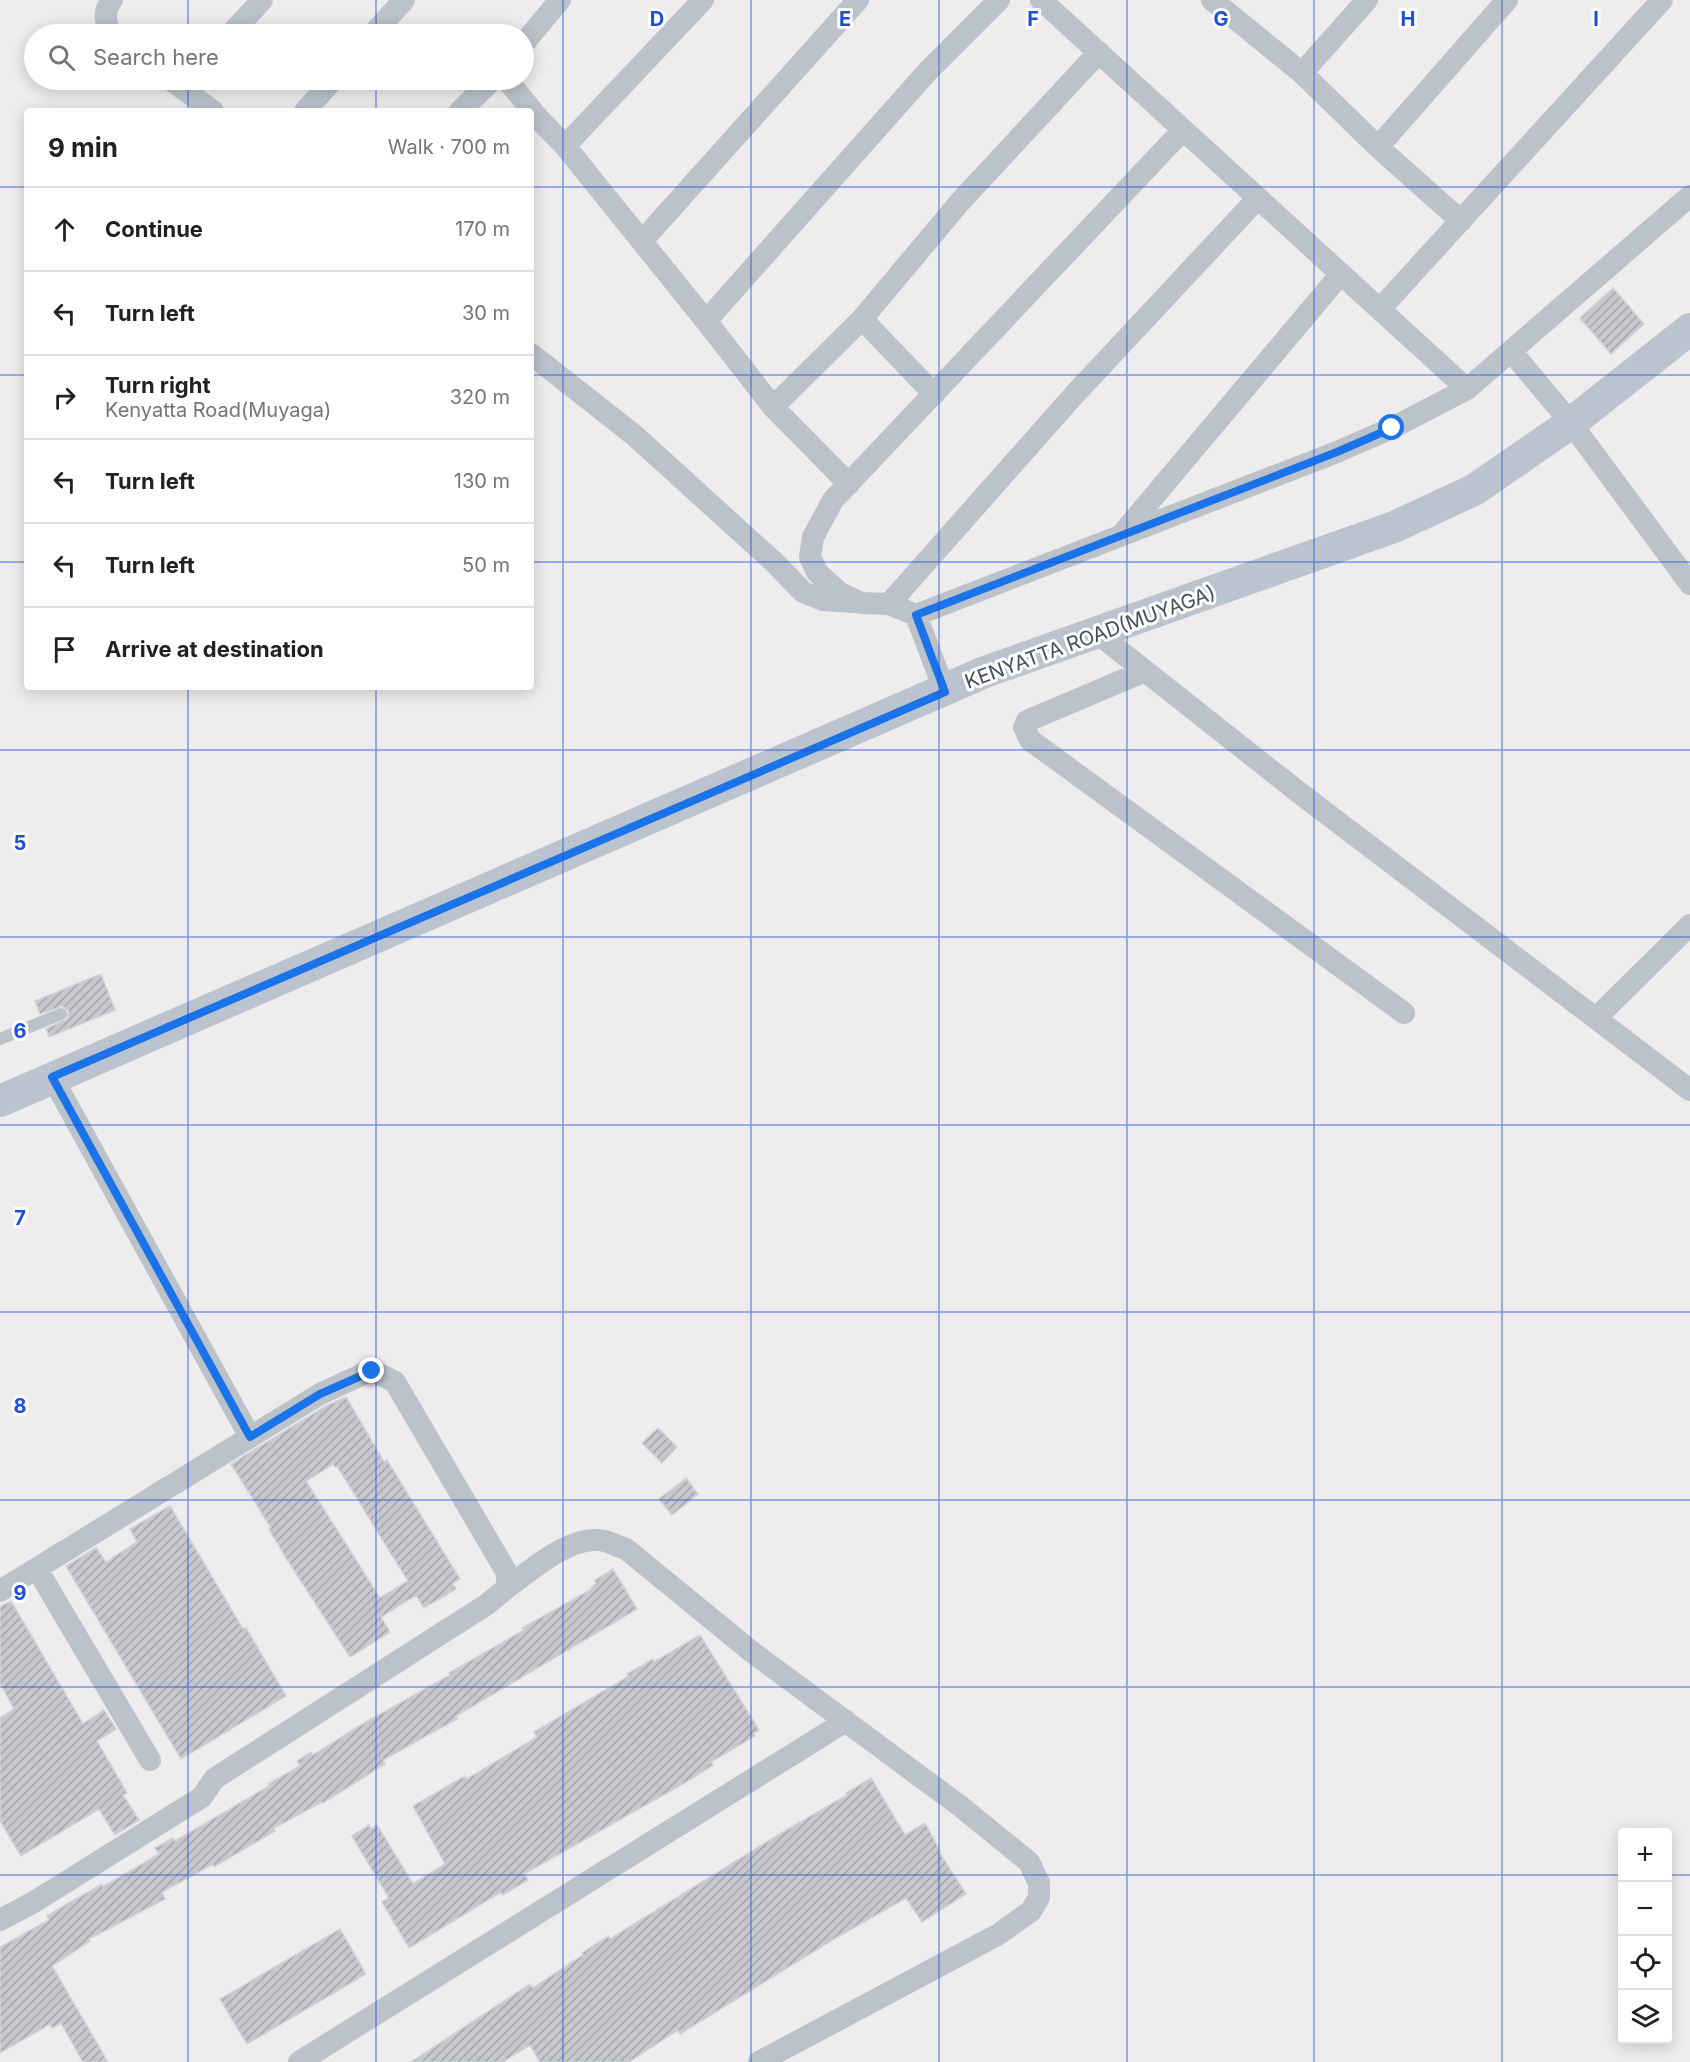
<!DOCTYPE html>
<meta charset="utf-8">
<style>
:root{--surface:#fff;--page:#f6f6f6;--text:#202124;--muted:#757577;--line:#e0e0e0}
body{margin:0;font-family:Inter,sans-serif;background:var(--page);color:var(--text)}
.controls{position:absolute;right:18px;bottom:18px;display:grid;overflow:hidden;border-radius:6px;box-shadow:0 3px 15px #0003}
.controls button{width:54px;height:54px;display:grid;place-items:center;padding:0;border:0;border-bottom:2px solid var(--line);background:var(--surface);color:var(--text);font:30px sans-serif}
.stop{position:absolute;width:18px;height:18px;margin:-14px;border:4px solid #1a73e8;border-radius:50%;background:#fff}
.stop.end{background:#1a73e8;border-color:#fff;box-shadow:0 2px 6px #0008}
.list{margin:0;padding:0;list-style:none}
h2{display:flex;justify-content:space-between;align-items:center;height:78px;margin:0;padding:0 24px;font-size:26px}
h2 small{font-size:20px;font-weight:400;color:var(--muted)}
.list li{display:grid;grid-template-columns:39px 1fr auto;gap:18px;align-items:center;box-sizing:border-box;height:84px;padding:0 24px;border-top:2px solid var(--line)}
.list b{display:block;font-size:22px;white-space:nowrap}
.list p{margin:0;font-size:20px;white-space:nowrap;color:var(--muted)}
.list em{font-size:20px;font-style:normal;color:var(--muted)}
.icon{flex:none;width:33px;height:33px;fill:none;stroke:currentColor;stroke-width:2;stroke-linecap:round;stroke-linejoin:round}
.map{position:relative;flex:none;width:1690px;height:2062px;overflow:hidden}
.search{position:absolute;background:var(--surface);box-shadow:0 3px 15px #0003;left:24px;top:24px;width:510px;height:66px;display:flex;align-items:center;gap:15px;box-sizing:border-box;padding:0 21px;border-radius:33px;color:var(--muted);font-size:22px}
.panel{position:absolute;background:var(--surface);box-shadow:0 3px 15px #0003;left:24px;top:108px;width:510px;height:582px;border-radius:6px}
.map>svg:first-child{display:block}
.building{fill:url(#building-hatch);stroke:#d0d2d7;stroke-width:1.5;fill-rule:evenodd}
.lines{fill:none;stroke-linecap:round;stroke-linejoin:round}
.lane{stroke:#bbc2ca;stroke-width:12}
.street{stroke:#bbc2ca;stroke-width:22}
.secondary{stroke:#bbc3ce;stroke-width:32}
.route{stroke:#1a73e8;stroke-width:8}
.grid{fill:none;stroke:#1d4ed8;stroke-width:1.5;stroke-opacity:0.55}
.labels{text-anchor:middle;stroke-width:6;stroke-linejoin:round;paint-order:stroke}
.street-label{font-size:20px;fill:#464e57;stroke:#fff}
.grid-label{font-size:20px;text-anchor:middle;font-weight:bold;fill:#1d4ed8;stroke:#fff;stroke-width:6;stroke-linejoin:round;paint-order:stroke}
</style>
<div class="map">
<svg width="1690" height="2062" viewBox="0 0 1690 2062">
<defs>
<pattern id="building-hatch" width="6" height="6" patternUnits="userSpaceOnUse" patternTransform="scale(1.5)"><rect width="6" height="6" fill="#c7c8ce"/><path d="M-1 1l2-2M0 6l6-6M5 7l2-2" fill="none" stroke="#a3a5aa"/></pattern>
</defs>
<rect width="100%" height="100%" fill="#eeecec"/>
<path class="building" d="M1613 288 1644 324 1611 354 1580 318Z
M101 974 115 1010 49 1037 46 1029 67 1019 69 1011 62 1006 40 1014 35 1001Z
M346 1397 384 1462 387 1460 460 1579 453 1583 456 1589 424 1608 416 1595 381 1617 390 1632 350 1657 286 1558 269 1529 271 1528 231 1464 326 1406ZM333 1464 335 1467 337 1466 408 1581 380 1598 306 1481Z
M658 1428 677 1447 662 1463 642 1443Z
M686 1478 698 1494 672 1515 659 1499Z
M170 1506 243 1629 246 1628 286 1696 181 1759 66 1566 96 1548 106 1562 137 1542 130 1529Z
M613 1569 637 1609 456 1716 457 1719 383 1760 385 1764 323 1803 322 1802 274 1828 275 1831 214 1867 213 1864 162 1892 165 1899 89 1939 90 1941 52 1966 108 2062H83L61 2023 52 2028 50 2024 0 2053V1947L49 1920 47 1916 67 1904 102 1884 103 1887 159 1854 155 1848 173 1838 175 1841 269 1786 268 1784 300 1766 297 1761 311 1752 313 1755 366 1722 450 1675 449 1673 524 1630 522 1628 592 1589 591 1587 596 1584 595 1580Z
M11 1601 83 1724 104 1710 116 1729 97 1741 127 1793 123 1795 139 1820 115 1835 99 1809 21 1856 0 1821V1718L14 1709 0 1683V1607Z
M700 1635 759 1730 754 1733 755 1736 711 1762 713 1765 688 1781 524 1874 528 1880 503 1895 501 1892 409 1948 382 1902 389 1898 352 1836 369 1825 371 1829 377 1825 413 1884 445 1864 413 1806 465 1776 467 1779 537 1737 534 1732 629 1676 627 1674 653 1659 654 1662Z
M871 1778 905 1835 925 1823 940 1851 939 1852 966 1894 922 1922 906 1898 834 1939 680 2034 678 2030 629 2062H540L530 2045 503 2062H411L530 1984 533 1988 583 1955 582 1953 608 1936 610 1939 773 1838 847 1795 846 1793Z
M340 1929 366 1974 247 2044 220 1999Z"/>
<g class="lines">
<path class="lane" d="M0 1039 61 1014"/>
<path class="street" d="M1041 0 1467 389
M1212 0 1302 73 1378 147 1461 221
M111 34C105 23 103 11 112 0
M231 34 262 0
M373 34 404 0
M524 43 560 0
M1302 73 1367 0
M171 80 213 111
M507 80 539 119 565 146 706 321 773 407 849 484
M305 111 333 80
M460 111 492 80
M1183 130 833 500 813 537 810 557 817 572 840 593 861 603 889 604 916 615 1337 452 1392 428 1467 389 1690 196
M565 146 703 0
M1378 147 1507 0
M642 241 858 0
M1380 309 1662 0
M862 319 934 394
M706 321 928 71 999 0
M1511 351 1571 423 1690 584
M531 354 634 435 775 563 803 592 823 600 855 602
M773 407 862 319 959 203 1099 52
M1123 533 1340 275
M889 604 1074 395 1258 198
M916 615 945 692
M1097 633 1297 791 1690 1090
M1145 671 1027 721 1024 727 1030 740 1404 1013
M1596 1018 1690 925
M52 1077 250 1437
M37 1569 150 1760
M507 1588C531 1570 567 1538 598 1540 607 1540 617 1546 626 1549L752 1652 960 1806 1029 1862 1039 1883V1897L1031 1911 999 1934 759 2062
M0 1591 320 1394 372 1370 395 1382 507 1573V1588L486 1605 214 1779 202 1797 34 1902 0 1920
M299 2062 846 1721"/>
<path class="secondary" d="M0 1101 985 672 1394 527 1474 490 1571 423 1690 329"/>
</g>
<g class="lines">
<path class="route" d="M372 1371 320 1394 250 1437 52 1077 945 692 916 615 1337 452 1392 428"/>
</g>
<path class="grid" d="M188 0V34M376 0V34M563 0V2062M751 0V2062M939 0V2062M1127 0V2062M1314 0V2062M1502 0V2062M188 80V111M376 80V111M0 187H27M531 187H1690M0 375H27M531 375H1690M0 562H27M531 562H1690M188 687V2062M376 687V2062M0 750H1690M0 937H1690M0 1125H1690M0 1312H1690M0 1500H1690M0 1687H1690M0 1875H1622M1668 1875H1690"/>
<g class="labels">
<g class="street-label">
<text transform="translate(1090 637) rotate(-20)" y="7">KENYATTA ROAD(MUYAGA)</text>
</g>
</g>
<g class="grid-label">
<text x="657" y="26">D</text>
<text x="845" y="26">E</text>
<text x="1033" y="26">F</text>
<text x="1221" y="26">G</text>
<text x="1408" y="26">H</text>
<text x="1596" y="26">I</text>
<text x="20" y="850">5</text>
<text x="20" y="1038">6</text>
<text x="20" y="1225">7</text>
<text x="20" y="1413">8</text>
<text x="20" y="1600">9</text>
</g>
</svg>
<div class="controls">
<button>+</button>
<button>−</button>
<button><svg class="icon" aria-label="locate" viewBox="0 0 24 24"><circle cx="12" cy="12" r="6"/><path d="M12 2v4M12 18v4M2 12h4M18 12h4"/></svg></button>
<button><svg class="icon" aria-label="layers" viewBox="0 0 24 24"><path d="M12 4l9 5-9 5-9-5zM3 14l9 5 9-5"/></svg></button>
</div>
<div class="stop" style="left:1392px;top:428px"></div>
<div class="stop end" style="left:372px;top:1371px"></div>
<div class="search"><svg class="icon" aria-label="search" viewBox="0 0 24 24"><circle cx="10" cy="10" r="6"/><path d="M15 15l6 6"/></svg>Search here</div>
<section class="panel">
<h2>9 min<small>Walk · 700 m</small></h2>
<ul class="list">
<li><svg class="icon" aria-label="ahead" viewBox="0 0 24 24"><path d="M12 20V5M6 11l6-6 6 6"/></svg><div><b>Continue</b></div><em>170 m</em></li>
<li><svg class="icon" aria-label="left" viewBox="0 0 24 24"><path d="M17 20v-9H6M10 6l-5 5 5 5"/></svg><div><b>Turn left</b></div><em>30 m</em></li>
<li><svg class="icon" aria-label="right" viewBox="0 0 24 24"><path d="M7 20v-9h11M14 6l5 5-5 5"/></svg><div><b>Turn right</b><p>Kenyatta Road(Muyaga)</p></div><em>320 m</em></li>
<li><svg class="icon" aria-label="left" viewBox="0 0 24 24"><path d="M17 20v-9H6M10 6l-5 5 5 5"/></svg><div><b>Turn left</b></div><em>130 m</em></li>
<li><svg class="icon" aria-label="left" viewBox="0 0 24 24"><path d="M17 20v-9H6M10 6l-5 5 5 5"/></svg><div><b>Turn left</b></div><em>50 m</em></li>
<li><svg class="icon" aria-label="arrive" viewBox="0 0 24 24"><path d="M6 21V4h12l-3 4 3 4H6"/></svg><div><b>Arrive at destination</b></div></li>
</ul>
</section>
</div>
